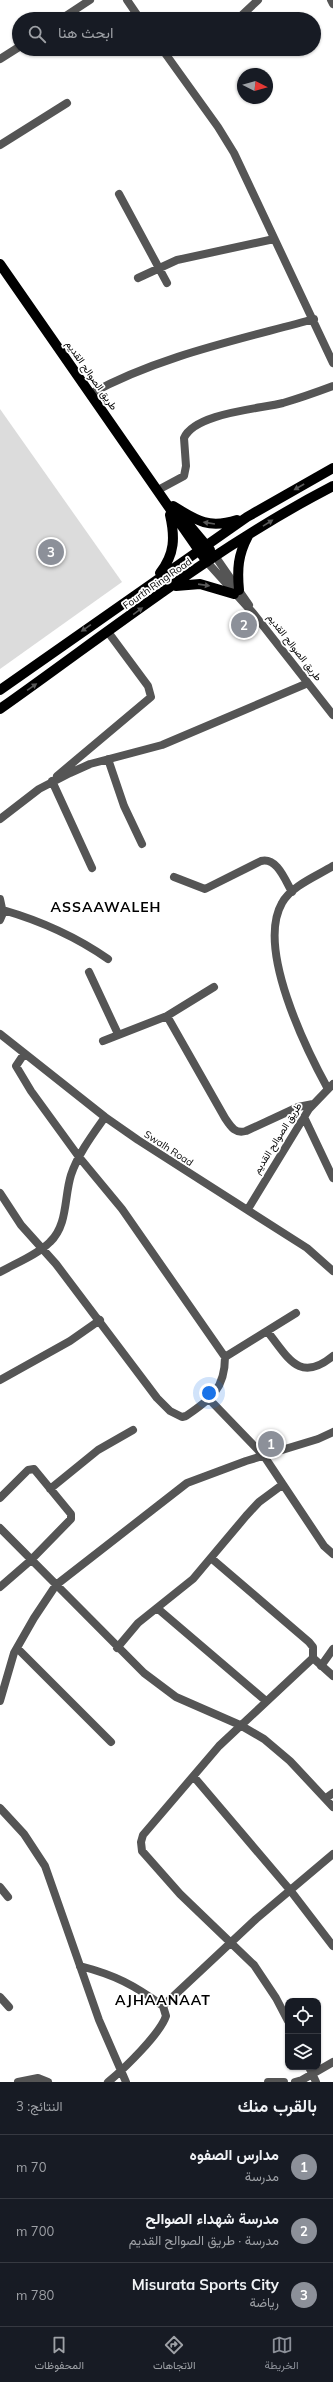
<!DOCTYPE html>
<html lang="ar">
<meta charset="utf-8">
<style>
:root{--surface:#171b24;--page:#20242c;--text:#f1f3f6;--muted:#9ea1a6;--line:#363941;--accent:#8c9099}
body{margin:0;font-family:Mulish,Vazirmatn,sans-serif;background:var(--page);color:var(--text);direction:rtl}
.controls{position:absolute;right:12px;bottom:12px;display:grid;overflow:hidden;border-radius:8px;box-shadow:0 1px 3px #0004}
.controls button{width:36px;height:36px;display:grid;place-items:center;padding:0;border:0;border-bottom:1px solid var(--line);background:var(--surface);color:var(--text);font:20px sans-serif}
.compass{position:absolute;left:237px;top:68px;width:36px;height:36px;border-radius:50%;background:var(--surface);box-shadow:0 1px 3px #0004;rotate:96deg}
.you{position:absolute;left:209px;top:1393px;width:14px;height:14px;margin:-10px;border:3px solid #fff;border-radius:50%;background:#1a73e8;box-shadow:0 0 0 6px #1a73e833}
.badge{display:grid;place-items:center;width:26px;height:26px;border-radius:50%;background:var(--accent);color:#fff;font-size:13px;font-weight:700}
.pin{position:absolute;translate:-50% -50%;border:2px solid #fff;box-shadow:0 1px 4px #0006}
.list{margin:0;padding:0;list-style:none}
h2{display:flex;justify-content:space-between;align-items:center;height:52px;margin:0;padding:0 16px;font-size:17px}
h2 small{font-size:13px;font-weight:400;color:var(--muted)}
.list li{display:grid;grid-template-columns:26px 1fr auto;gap:12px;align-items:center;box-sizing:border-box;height:64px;padding:0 16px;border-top:1px solid var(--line)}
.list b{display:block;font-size:15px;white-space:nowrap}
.list p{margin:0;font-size:13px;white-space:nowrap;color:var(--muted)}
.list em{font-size:13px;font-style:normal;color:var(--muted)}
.icon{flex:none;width:22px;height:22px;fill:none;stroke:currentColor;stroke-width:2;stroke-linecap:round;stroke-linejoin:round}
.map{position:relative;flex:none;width:333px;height:2082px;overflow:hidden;direction:ltr}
.search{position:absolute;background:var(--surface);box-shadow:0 1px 3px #0004;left:12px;right:12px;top:12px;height:44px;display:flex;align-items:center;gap:10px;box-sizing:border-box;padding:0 14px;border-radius:22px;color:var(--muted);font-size:15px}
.sheet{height:244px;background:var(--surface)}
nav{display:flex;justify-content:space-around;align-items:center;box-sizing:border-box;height:56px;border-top:1px solid var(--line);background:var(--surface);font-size:11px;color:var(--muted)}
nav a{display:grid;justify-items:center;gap:2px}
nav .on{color:var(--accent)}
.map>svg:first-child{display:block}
.green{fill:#dcdcdc}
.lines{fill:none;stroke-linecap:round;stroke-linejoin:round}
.minor{stroke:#555;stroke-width:8}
.major{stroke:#000;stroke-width:10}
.oneway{fill:#595959}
.labels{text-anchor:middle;stroke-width:3.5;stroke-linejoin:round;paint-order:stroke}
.street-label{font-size:10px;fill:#000;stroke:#fff}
.district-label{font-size:14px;font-weight:bold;letter-spacing:1px;fill:#000;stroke:#fff}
</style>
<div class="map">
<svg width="333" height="2082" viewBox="0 0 333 2082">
<rect width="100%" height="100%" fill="#fff"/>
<path class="green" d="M0 409 122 582 0 669Z"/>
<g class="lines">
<path class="minor" d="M127 0 140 19
M331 0 333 4
M240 17 258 0
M61 19 90 0
M162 49 218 127 234 153 333 363
M0 59 19 47
M0 145 67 103
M119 194 167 283
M138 278 177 260 274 239
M90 394C159 356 238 340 314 319
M158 490 184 476 186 466 184 438C195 413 259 409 283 403 300 398 317 392 333 386
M215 556 249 605
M207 562 253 613 333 715
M108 759 124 806 142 844
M57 776 151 697 148 686 108 632
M52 781 92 868
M0 819 39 789 70 773 90 764 162 745 308 683
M174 877 205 889 261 861C277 857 285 880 292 892
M0 899 3 913 0 920
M3 910C41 921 75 936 108 959
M89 972 118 1034
M167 1016 225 1118C231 1127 235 1134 246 1131L298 1107 313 1104
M0 1034 105 1117 138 1140 307 1248 333 1271
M103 1041 167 1016 214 987
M328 1089C306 1049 256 948 282 903 291 886 317 876 333 866
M304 1117 333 1178
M0 1193 21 1225 56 1264 157 1398 170 1411 182 1417 186 1416C211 1399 225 1389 225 1357L122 1209 79 1157 31 1091 16 1066 24 1054
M248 1209 309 1109 333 1084
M0 1272C16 1263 37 1255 50 1242 68 1225 64 1197 71 1175 78 1154 93 1134 105 1117
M267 1331C288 1357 299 1384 333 1356
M225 1357 296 1313
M0 1380 70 1341 100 1320
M209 1399 264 1456 324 1546 333 1554
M50 1489 98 1450 133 1430
M0 1498 28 1470 34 1469 71 1514V1519L30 1561 0 1587
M0 1528 144 1673 176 1697 240 1725 264 1739 290 1761 333 1807
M211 1558 309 1642 313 1647V1658L333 1676
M157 1608 266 1701
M17 1648 111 1742
M117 1648 138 1623 193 1579 246 1516 259 1502 282 1485
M321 1666 333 1649
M0 1701 14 1653 34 1618 56 1585 187 1483 246 1461 318 1439 333 1432
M194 1777 290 1890 333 1946
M326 1798 333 1793
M0 1808 24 1834 45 1866 99 2020 126 2082
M0 1887 8 1897
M80 1966C115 1975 134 1985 163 2006
M0 1997 9 2007
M288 2021 276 1998 254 1965 180 1894 142 1851 141 1842 143 1835 219 1746 313 1658
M309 2067 316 2082
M18 2082 38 2078 48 2082
M108 2082C124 2069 160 2034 166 2016L163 2006 256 1919 333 1854
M268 2082H284
M295 2082 302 2080 333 2062"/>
<path class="major" d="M0 264 207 562
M173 506C197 521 209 529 237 520
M179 513 210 550
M160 573C175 554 175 537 170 515
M176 586 200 584 234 594
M239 590C237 569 238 555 248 536
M0 690 247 517 333 468
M0 709C109 632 215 547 333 486"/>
</g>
<defs><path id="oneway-solid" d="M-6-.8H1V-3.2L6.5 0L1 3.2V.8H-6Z"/></defs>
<g class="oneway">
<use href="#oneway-solid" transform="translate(299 487) rotate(150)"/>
<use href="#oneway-solid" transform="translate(209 523) rotate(-171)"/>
<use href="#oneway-solid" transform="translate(268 523) rotate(-32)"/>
<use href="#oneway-solid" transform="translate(204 585) rotate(8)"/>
<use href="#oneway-solid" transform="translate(138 611) rotate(-36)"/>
<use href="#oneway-solid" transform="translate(86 628) rotate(145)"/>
<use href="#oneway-solid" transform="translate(32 687) rotate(-35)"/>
</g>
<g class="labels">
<g class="street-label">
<text transform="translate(92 375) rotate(55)" y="4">طريق الصوالح القديم</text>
<text transform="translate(157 583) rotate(-35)" y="4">Fourth Ring Road</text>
<text transform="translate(295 647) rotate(52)" y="4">طريق الصوالح القديم</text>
<text transform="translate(277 1138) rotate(-58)" y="4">طريق الصوالح القديم</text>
<text transform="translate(169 1148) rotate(33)" y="4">Swalh Road</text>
</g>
<g class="district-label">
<text x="106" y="912">ASSAAWALEH</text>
<text x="163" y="2005">AJHAANAAT</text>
</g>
</g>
</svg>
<div class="controls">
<button><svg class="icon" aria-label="locate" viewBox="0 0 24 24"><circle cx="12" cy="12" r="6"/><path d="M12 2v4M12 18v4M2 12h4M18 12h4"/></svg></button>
<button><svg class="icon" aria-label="layers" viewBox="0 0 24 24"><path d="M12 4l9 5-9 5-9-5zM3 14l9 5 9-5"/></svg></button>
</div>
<svg class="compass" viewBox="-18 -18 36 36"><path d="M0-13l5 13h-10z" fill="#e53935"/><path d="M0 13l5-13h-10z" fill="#9ea1a6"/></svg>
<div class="you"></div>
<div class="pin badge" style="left:271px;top:1444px">1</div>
<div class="pin badge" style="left:244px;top:625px">2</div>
<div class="pin badge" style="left:51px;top:552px">3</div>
<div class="search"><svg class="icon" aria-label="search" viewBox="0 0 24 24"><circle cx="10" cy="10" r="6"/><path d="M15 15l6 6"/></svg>ابحث هنا</div>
</div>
<section class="sheet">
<h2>بالقرب منك<small>النتائج: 3</small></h2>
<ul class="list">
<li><span class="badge">1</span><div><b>مدارس الصفوه</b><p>مدرسة</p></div><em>70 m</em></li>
<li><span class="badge">2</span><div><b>مدرسة شهداء الصوالح</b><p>مدرسة · طريق الصوالح القديم</p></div><em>700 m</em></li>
<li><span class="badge">3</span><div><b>Misurata Sports City</b><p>رياضة</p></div><em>780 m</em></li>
</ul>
</section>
<nav>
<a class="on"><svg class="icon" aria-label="map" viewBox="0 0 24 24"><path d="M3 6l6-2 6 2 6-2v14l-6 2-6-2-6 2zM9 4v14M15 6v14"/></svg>الخريطة</a>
<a><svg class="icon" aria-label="directions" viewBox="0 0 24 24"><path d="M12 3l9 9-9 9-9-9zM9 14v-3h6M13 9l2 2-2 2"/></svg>الاتجاهات</a>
<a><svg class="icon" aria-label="saved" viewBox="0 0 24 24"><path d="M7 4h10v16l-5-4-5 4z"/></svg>المحفوظات</a>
</nav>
